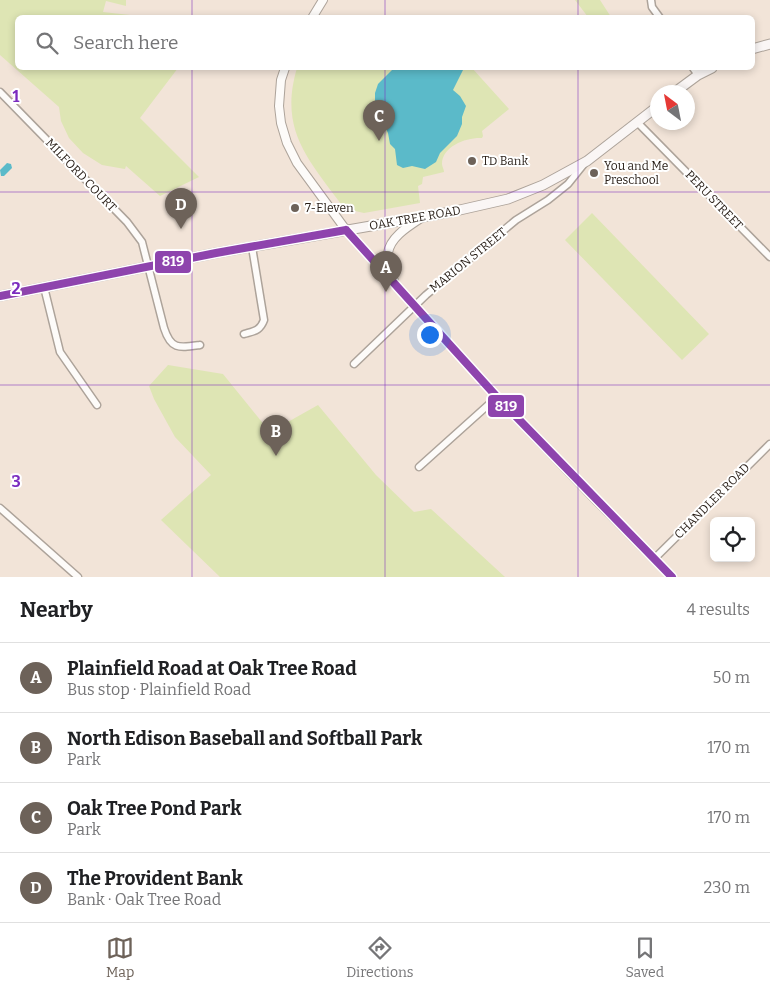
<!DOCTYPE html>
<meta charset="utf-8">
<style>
:root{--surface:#fff;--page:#f2f2f2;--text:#202124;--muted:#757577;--line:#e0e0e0;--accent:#6d6259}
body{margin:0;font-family:Bitter,serif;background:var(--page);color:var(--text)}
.controls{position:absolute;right:15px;bottom:15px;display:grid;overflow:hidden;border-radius:8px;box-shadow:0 2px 8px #0003}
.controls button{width:45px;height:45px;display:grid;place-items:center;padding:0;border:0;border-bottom:1px solid var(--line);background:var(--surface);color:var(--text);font:25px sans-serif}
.compass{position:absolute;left:650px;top:85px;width:45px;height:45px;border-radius:50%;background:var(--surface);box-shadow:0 2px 8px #0003;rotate:328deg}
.you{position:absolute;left:429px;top:334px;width:18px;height:18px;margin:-12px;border:4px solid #fff;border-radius:50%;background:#1a73e8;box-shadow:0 0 0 8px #1a73e833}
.badge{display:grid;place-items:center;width:32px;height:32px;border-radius:50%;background:var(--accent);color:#fff;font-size:16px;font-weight:700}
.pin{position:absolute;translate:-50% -41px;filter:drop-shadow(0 1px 2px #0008)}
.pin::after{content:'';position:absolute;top:26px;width:18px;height:15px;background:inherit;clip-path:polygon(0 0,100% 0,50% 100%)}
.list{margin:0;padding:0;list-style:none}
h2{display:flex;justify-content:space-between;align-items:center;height:65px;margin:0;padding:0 20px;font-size:21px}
h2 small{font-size:16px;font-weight:400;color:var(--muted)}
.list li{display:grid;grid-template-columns:32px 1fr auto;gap:15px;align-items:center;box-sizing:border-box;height:70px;padding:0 20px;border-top:1px solid var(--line)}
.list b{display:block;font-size:19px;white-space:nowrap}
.list p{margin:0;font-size:16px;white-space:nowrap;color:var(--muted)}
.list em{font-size:16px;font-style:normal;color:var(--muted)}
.icon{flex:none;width:28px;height:28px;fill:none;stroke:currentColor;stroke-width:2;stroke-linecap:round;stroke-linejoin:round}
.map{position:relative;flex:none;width:770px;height:577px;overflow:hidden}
.search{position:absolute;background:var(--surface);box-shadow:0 2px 8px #0003;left:15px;right:15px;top:15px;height:55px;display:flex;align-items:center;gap:12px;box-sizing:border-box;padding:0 18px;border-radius:8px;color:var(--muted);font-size:19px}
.sheet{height:345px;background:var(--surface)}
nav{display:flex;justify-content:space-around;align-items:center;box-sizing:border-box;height:70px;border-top:1px solid var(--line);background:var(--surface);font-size:14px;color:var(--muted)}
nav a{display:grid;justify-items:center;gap:2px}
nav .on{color:var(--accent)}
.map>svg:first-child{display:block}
.green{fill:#dee5b4}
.water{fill:#5bbac9}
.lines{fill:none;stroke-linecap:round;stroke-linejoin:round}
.minor-casing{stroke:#ada39a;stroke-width:9}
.tertiary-casing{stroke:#ada39a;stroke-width:10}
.secondary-casing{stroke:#ada39a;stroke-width:11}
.minor{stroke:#fdfbf9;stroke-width:6}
.tertiary{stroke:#fdfbf9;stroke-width:8}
.secondary{stroke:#faf6f5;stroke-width:9}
.bus-1-casing{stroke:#fff;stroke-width:11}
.bus-1{stroke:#8e44ad;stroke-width:8}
.grid{fill:none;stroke:#7b2cbf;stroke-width:1;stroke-opacity:0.55}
.poi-dot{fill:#6d6259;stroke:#fff;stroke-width:2}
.labels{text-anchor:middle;stroke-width:4;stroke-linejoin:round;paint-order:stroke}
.poi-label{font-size:12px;fill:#261c15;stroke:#fff;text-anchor:start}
.street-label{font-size:12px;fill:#261c15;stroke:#fff}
.grid-label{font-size:16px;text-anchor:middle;font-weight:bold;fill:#7b2cbf;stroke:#fff;stroke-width:4;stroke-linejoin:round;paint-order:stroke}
.line-badge{stroke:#fff;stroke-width:2}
.badge-label{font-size:14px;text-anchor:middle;font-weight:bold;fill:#fff}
</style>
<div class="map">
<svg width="770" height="577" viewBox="0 0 770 577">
<rect width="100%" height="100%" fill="#f2e4d8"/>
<path class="green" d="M0 0H126V6L106 1 103 12 139 16 140 17 18 18V68H178L140 118 199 177 160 196 126 166 125 169 102 165 83 153 69 138 61 121 59 107 0 55Z
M575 0H600L611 17H588Z
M297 68H472L509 109 482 131 483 136 482 138C467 137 442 146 442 164 442 167 444 169 444 172L423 177 422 184 418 186 420 203 364 213 355 211 347 208 341 204C307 158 279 129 297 68Z
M592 213 709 334 682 360 565 240Z
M168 365 223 374 270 432 318 405 376 475 414 512 431 509 505 577H220L161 520 211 475 175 437 154 399 149 386Z"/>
<path class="water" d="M394 68H464L453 90 460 96 466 106 462 117V124L457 136 440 153 436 162 425 169 412 166 403 168 397 165 395 149 390 144 388 133 379 114 375 103V93L378 84Z
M7 163 11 164 12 168 4 176H1L0 170Z"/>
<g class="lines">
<g class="minor-casing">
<path id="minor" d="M651 0 652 7 660 18
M693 68 698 75
M0 92 127 222 142 242 164 328C171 350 179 348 200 345
M637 122 770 257
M44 287 60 352 97 405
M244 334C254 331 260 331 264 320L252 247
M354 364 426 295 516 220 548 200 568 184 584 164
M419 467 497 397
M0 508 78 577
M655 558 770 444"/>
</g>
<g class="tertiary-casing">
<path id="tertiary" d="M312 18 323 0
M285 68 281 80 279 106 281 123 287 143 297 163 346 230 497 397 594 498 672 577
M394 281C391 272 387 261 388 253 390 237 409 226 421 218"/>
</g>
<g class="secondary-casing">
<path id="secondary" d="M752 49 770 44
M675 92 698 75 712 68
M0 296 216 253 451 212 508 199 543 185 587 161 658 106"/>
</g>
<use href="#minor" class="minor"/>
<use href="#tertiary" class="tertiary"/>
<use href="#secondary" class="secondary"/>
<g class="bus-1-casing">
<path id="bus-1" d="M346 230 497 397 672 577
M0 296 216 253 346 230"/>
</g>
<use href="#bus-1" class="bus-1"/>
</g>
<path class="grid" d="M192 0V18M385 0V18M578 0V18M192 68V577M385 68V577M578 68V577M0 192H770M0 385H770"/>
<g class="poi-dot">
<circle cx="472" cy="161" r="5"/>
<circle cx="594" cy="173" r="5"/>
<circle cx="295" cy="208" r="5"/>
</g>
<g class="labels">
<g class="poi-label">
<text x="482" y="165">TD Bank</text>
<text x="604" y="170">You and Me<tspan x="604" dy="14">Preschool</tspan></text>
<text x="305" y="212">7-Eleven</text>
</g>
<g class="street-label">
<text transform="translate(81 175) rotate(46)" y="4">MILFORD COURT</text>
<text transform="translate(714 200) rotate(46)" y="4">PERU STREET</text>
<text transform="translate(415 218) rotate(-10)" y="4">OAK TREE ROAD</text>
<text transform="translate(468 260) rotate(-39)" y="4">MARION STREET</text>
<text transform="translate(712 501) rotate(-45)" y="4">CHANDLER ROAD</text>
</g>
</g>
<g class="grid-label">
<text x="16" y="102">1</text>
<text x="16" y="294">2</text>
<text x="16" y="487">3</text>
</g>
<g class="line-badge">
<rect x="154" y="250" width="38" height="24" rx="5" fill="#8e44ad"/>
<rect x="487" y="394" width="38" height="24" rx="5" fill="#8e44ad"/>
</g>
<g class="badge-label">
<text x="173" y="266">819</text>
<text x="506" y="411">819</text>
</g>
</svg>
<div class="controls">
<button><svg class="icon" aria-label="locate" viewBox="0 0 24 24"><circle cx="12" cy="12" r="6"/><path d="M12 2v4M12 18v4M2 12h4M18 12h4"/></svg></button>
</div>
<svg class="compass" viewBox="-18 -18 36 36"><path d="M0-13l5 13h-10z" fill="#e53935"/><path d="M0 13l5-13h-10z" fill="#757577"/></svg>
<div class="you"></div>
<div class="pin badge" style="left:386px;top:292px">A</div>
<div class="pin badge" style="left:276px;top:456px">B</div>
<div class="pin badge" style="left:379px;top:141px">C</div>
<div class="pin badge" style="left:181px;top:229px">D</div>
<div class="search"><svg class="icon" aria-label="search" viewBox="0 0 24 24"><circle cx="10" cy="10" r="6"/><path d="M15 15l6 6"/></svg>Search here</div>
</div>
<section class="sheet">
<h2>Nearby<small>4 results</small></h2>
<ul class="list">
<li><span class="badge">A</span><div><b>Plainfield Road at Oak Tree Road</b><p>Bus stop · Plainfield Road</p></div><em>50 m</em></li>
<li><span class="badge">B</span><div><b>North Edison Baseball and Softball Park</b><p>Park</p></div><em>170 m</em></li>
<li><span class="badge">C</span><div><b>Oak Tree Pond Park</b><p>Park</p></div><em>170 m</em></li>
<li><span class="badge">D</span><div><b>The Provident Bank</b><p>Bank · Oak Tree Road</p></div><em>230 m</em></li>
</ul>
</section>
<nav>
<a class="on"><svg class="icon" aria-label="map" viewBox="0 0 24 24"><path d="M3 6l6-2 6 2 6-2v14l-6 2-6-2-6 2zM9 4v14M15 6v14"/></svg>Map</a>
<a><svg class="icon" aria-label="directions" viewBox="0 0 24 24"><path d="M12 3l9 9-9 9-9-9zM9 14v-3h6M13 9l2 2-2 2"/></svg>Directions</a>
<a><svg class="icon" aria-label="saved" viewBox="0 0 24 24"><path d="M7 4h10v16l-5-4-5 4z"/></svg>Saved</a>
</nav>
